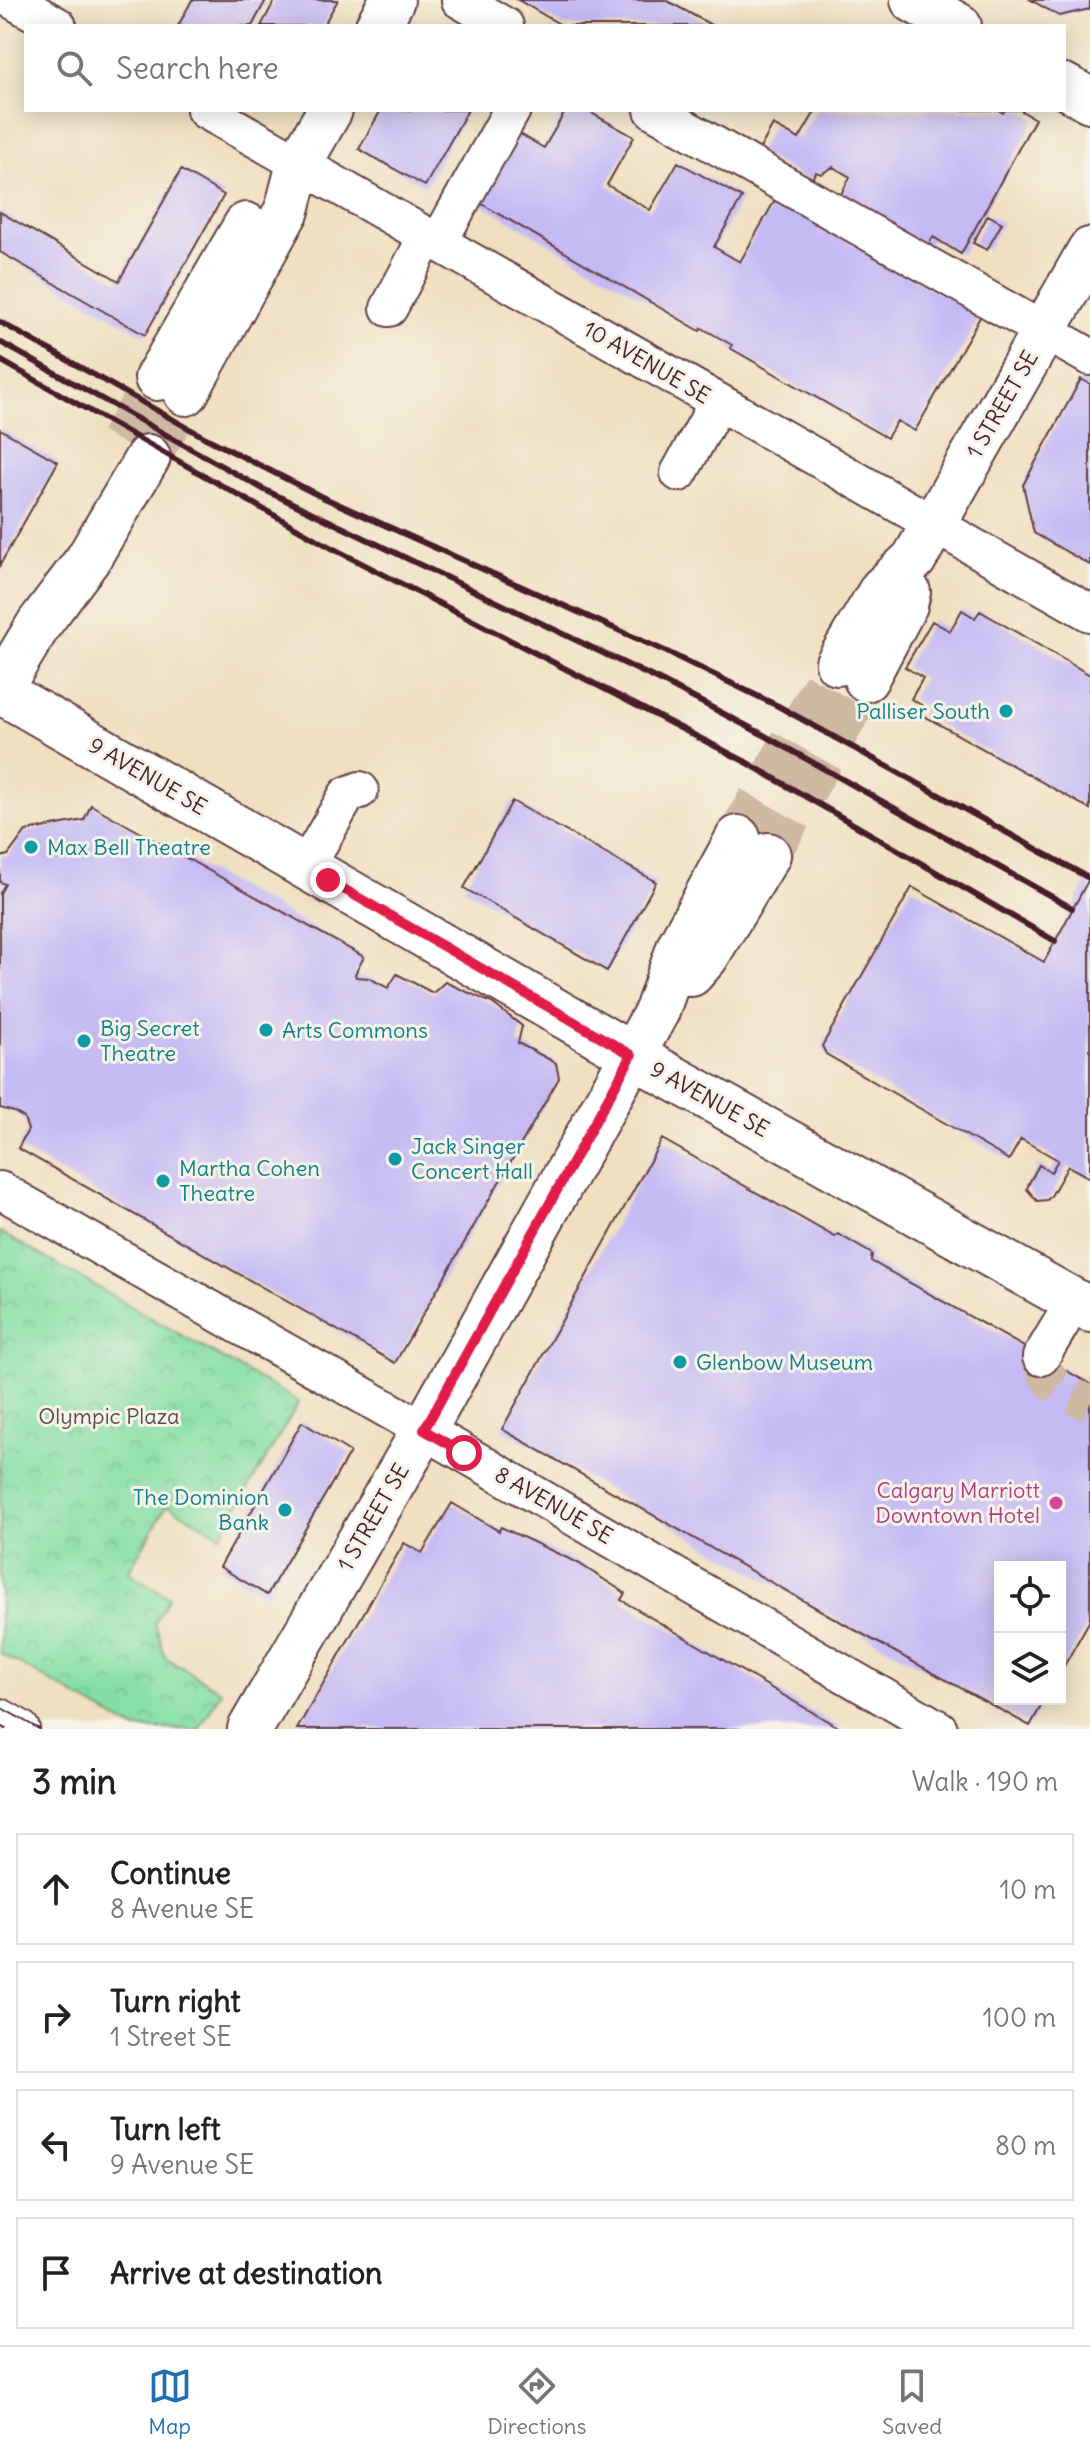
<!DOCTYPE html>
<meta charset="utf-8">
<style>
:root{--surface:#fff;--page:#f2f2f2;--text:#222;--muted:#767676;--line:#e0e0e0;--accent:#1f6fb2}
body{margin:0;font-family:Delius,sans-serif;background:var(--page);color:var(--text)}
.controls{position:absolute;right:24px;bottom:24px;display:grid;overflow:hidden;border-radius:0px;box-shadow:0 4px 20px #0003}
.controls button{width:72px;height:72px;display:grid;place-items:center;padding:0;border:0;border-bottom:2px solid var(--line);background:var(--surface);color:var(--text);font:40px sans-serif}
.stop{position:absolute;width:24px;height:24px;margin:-18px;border:6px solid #e11d48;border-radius:50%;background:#fff}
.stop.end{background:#e11d48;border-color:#fff;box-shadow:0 2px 8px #0008}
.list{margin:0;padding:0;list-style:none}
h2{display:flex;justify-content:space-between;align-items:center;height:104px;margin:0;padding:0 32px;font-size:34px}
h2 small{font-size:26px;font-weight:400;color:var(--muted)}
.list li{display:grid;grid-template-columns:52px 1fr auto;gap:24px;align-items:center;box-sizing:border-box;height:112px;margin:0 16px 16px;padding:0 16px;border:2px solid var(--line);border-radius:0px}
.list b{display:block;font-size:30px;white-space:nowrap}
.list p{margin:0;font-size:26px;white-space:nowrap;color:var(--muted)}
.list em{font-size:26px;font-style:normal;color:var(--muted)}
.icon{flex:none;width:44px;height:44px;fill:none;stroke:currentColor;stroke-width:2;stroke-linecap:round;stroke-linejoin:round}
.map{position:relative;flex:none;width:1090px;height:1729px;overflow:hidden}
.search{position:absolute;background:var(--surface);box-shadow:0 4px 20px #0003;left:24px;right:24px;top:24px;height:88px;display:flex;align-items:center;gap:20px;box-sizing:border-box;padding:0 28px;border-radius:0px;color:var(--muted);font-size:30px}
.sheet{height:616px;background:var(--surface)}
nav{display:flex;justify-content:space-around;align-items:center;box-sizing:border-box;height:112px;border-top:2px solid var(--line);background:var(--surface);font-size:22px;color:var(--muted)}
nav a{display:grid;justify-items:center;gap:4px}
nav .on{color:var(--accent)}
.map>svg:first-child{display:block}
.park{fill:url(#park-crowns);stroke:#687f68;stroke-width:2}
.building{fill:#c4baf4}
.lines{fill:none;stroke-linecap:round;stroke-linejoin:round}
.minor-tunnel{stroke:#ceb9a3;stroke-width:36;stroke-dasharray:36 18;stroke-linecap:butt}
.major-tunnel{stroke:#ceb9a3;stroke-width:44;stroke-dasharray:44 22;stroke-linecap:butt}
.minor-casing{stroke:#633c42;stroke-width:40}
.major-casing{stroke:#633c42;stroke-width:48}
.minor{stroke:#fff;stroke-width:36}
.major{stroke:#fff;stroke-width:44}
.tram{stroke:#4a1f2b;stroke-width:2}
.rail{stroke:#4a1f2b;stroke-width:6}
.route{stroke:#e11d48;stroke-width:10}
.culture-dot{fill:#0f9aa8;stroke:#f7f3e8;stroke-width:3}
.hotel-dot{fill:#d1479c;stroke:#f7f3e8;stroke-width:3}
.labels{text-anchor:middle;stroke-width:6;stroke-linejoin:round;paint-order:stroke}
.street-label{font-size:22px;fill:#4a1f2b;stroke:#f7f3e8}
.culture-label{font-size:22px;fill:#0d838f;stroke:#f7f3e8;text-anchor:start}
.park-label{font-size:22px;fill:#594f4a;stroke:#f7f3e8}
.hotel-label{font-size:22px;fill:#b23c85;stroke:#f7f3e8;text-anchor:end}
</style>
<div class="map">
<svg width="1090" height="1729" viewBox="0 0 1090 1729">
<defs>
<pattern id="park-crowns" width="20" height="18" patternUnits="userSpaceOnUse" patternTransform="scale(2)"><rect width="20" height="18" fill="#85dfa5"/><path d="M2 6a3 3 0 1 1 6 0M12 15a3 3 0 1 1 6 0" fill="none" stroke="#74bf8e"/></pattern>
</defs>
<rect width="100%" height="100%" fill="#f7f3e8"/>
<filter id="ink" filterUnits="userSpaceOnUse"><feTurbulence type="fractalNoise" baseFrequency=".0125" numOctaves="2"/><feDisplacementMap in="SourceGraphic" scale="16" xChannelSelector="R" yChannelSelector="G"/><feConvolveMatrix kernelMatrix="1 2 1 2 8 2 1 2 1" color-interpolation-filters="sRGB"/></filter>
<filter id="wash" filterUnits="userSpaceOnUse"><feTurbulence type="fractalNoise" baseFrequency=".006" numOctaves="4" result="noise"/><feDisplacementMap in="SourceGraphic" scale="32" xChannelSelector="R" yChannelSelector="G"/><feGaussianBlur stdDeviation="1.8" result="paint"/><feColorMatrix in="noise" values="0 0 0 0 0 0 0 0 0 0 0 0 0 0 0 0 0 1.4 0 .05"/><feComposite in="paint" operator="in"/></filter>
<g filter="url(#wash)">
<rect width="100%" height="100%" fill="#efe0c1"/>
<path class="park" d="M0 1232 299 1402 221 1535 167 1505 128 1572 169 1597 155 1623 165 1657 221 1691 199 1729H134L0 1653Z"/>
<g id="blocks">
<path class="building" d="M192 0H266L252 26H178Z
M275 0H338L323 26H261Z
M518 0H666L713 26H563Z
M1031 0H1090V9L1059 16Z
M381 110H468L425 186 359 149Z
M566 110H586L634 137 607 185 650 210 678 162 742 198 714 247 740 262 775 200 961 305 963 301 983 312 915 431 897 421 887 438 730 348 732 345 702 328 700 331 475 200 515 131 544 148Z
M816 110H998L1003 113 1005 110H1020L1035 119 961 254 933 237 927 247 839 198 850 177 833 167 821 174 816 172 810 182 758 152 773 125 799 139Z
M181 170 224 195 145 335 0 252V212L119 281Z
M988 215 1002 223 987 250 973 243Z
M1081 379 1090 384V565L1034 533 1023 485Z
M0 429 58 462 0 565Z
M962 610 975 618 980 611 1090 675V809L921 714 925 707 911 699 923 678 905 667 932 621 950 631Z
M512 801 656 882 607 971 464 888Z
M91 805 364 957 355 974 356 977 369 978 388 988 397 974 433 993 445 982 492 1003 522 1026 518 1043 556 1063 559 1078 395 1363 18 1148 28 1130 24 1118 14 1112 0 1108V893L5 884 0 882V857L8 855 26 831 84 820Z
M1090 877V1178L1068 1166 1051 1196 1047 1200 1037 1201 1027 1189 1029 1183 1039 1165 1051 1172 1058 1160 1021 1139 1009 1160 826 1054 822 1046 912 887 1044 962Z
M662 1139 835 1237 838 1234 872 1254 871 1261 1090 1384V1620L1060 1673V1567H1000V1699H1045L1030 1726 855 1630 502 1429Z
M302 1422 350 1452 267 1595 220 1567Z
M452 1503 499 1531 501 1527 578 1563 625 1593 621 1600 841 1729H297L404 1543 422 1553Z"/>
</g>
</g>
<g filter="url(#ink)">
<use href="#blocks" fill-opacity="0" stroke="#633c42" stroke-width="2"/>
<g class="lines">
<path class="minor-tunnel" d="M1041 1357C1043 1386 1067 1392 1090 1404"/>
<path class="major-tunnel" d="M121 442 157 378
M148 457 186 393
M738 838 838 663
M768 855 866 679"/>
<g class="minor-casing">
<path id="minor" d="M12 0 58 26
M460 0 505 26
M205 110 1090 613
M653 110 1090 357
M438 243 512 110
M389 308 427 236
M679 473 718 402
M306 867 347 795 360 790
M0 1190 424 1430 939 1729
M1041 1357 1074 1302
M0 1717 21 1729"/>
</g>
<g class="major-casing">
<path id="major" d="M913 0 959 26
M378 26 392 0
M1064 86 1090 100
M157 378 246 225
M186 393 287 210 299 164 330 110
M838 663 882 589 914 559 1090 250
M866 679 905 605 908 592
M0 689 39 624 88 559 148 457
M0 691 632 1055 1090 1310
M691 974 706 957 768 855
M250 1729 424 1430 657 1011 680 945 738 838"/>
</g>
<use href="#minor" class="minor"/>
<use href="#major" class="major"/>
<path class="tram" d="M0 1707 39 1729
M0 1726 6 1729"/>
<path class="rail" d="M0 322 204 437 320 496 667 652 778 706 1089 878
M0 342 263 489 663 682 762 734 1072 908
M0 360 330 547 746 762 1055 941"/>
</g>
</g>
<g class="lines" filter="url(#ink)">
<path class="route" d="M328 880 632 1055 424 1430 464 1453"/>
</g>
<g class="culture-dot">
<circle cx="1006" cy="711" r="8"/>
<circle cx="31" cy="847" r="8"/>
<circle cx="266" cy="1030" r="8"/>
<circle cx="84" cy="1041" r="8"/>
<circle cx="395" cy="1159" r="8"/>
<circle cx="163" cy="1181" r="8"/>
<circle cx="680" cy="1362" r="8"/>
<circle cx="285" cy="1510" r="8"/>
</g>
<circle class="hotel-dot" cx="1056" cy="1503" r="8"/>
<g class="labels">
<g class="street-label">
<text transform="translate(647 362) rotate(30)" y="8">10 AVENUE SE</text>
<text transform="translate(1002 404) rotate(-60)" y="8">1 STREET SE</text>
<text transform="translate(148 776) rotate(30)" y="8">9 AVENUE SE</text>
<text transform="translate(710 1099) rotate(29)" y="8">9 AVENUE SE</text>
<text transform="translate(554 1505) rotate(30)" y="8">8 AVENUE SE</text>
<text transform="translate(373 1517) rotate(-60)" y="8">1 STREET SE</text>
</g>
<g class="culture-label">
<text x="990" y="719" text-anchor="end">Palliser South</text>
<text x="47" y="855">Max Bell Theatre</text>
<text x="100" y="1036">Big Secret<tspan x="100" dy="25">Theatre</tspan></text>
<text x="282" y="1038">Arts Commons</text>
<text x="411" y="1154">Jack Singer<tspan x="411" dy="25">Concert Hall</tspan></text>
<text x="179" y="1176">Martha Cohen<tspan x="179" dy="25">Theatre</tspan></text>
<text x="696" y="1370">Glenbow Museum</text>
<text x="269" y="1505" text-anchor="end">The Dominion<tspan x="269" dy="25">Bank</tspan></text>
</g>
<g class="park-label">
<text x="109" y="1424">Olympic Plaza</text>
</g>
<g class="hotel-label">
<text x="1040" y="1498">Calgary Marriott<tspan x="1040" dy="25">Downtown Hotel</tspan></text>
</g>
</g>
</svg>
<div class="controls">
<button><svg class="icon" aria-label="locate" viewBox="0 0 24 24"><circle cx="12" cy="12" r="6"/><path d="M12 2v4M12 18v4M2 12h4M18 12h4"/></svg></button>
<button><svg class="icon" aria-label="layers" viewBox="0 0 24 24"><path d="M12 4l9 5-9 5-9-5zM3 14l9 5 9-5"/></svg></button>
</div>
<div class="stop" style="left:464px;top:1453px"></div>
<div class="stop end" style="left:328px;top:880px"></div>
<div class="search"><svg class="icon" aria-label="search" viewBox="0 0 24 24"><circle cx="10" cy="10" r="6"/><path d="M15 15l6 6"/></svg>Search here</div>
</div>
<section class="sheet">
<h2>3 min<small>Walk · 190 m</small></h2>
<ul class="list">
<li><svg class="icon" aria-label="ahead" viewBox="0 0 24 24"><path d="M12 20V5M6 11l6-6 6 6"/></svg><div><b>Continue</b><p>8 Avenue SE</p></div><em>10 m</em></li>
<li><svg class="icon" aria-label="right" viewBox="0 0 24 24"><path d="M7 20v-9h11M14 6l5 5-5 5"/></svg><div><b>Turn right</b><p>1 Street SE</p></div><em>100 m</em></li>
<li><svg class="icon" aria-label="left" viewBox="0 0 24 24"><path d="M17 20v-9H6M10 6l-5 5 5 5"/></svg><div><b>Turn left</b><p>9 Avenue SE</p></div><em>80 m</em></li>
<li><svg class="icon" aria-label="arrive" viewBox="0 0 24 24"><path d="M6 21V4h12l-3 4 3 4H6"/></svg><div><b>Arrive at destination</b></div></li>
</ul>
</section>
<nav>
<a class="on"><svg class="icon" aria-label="map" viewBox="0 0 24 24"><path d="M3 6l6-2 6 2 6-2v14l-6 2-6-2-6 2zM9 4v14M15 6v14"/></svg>Map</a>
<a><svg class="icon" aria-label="directions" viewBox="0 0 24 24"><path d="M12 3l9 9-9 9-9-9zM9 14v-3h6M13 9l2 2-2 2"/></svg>Directions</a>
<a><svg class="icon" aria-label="saved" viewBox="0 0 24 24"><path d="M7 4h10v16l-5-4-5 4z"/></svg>Saved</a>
</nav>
